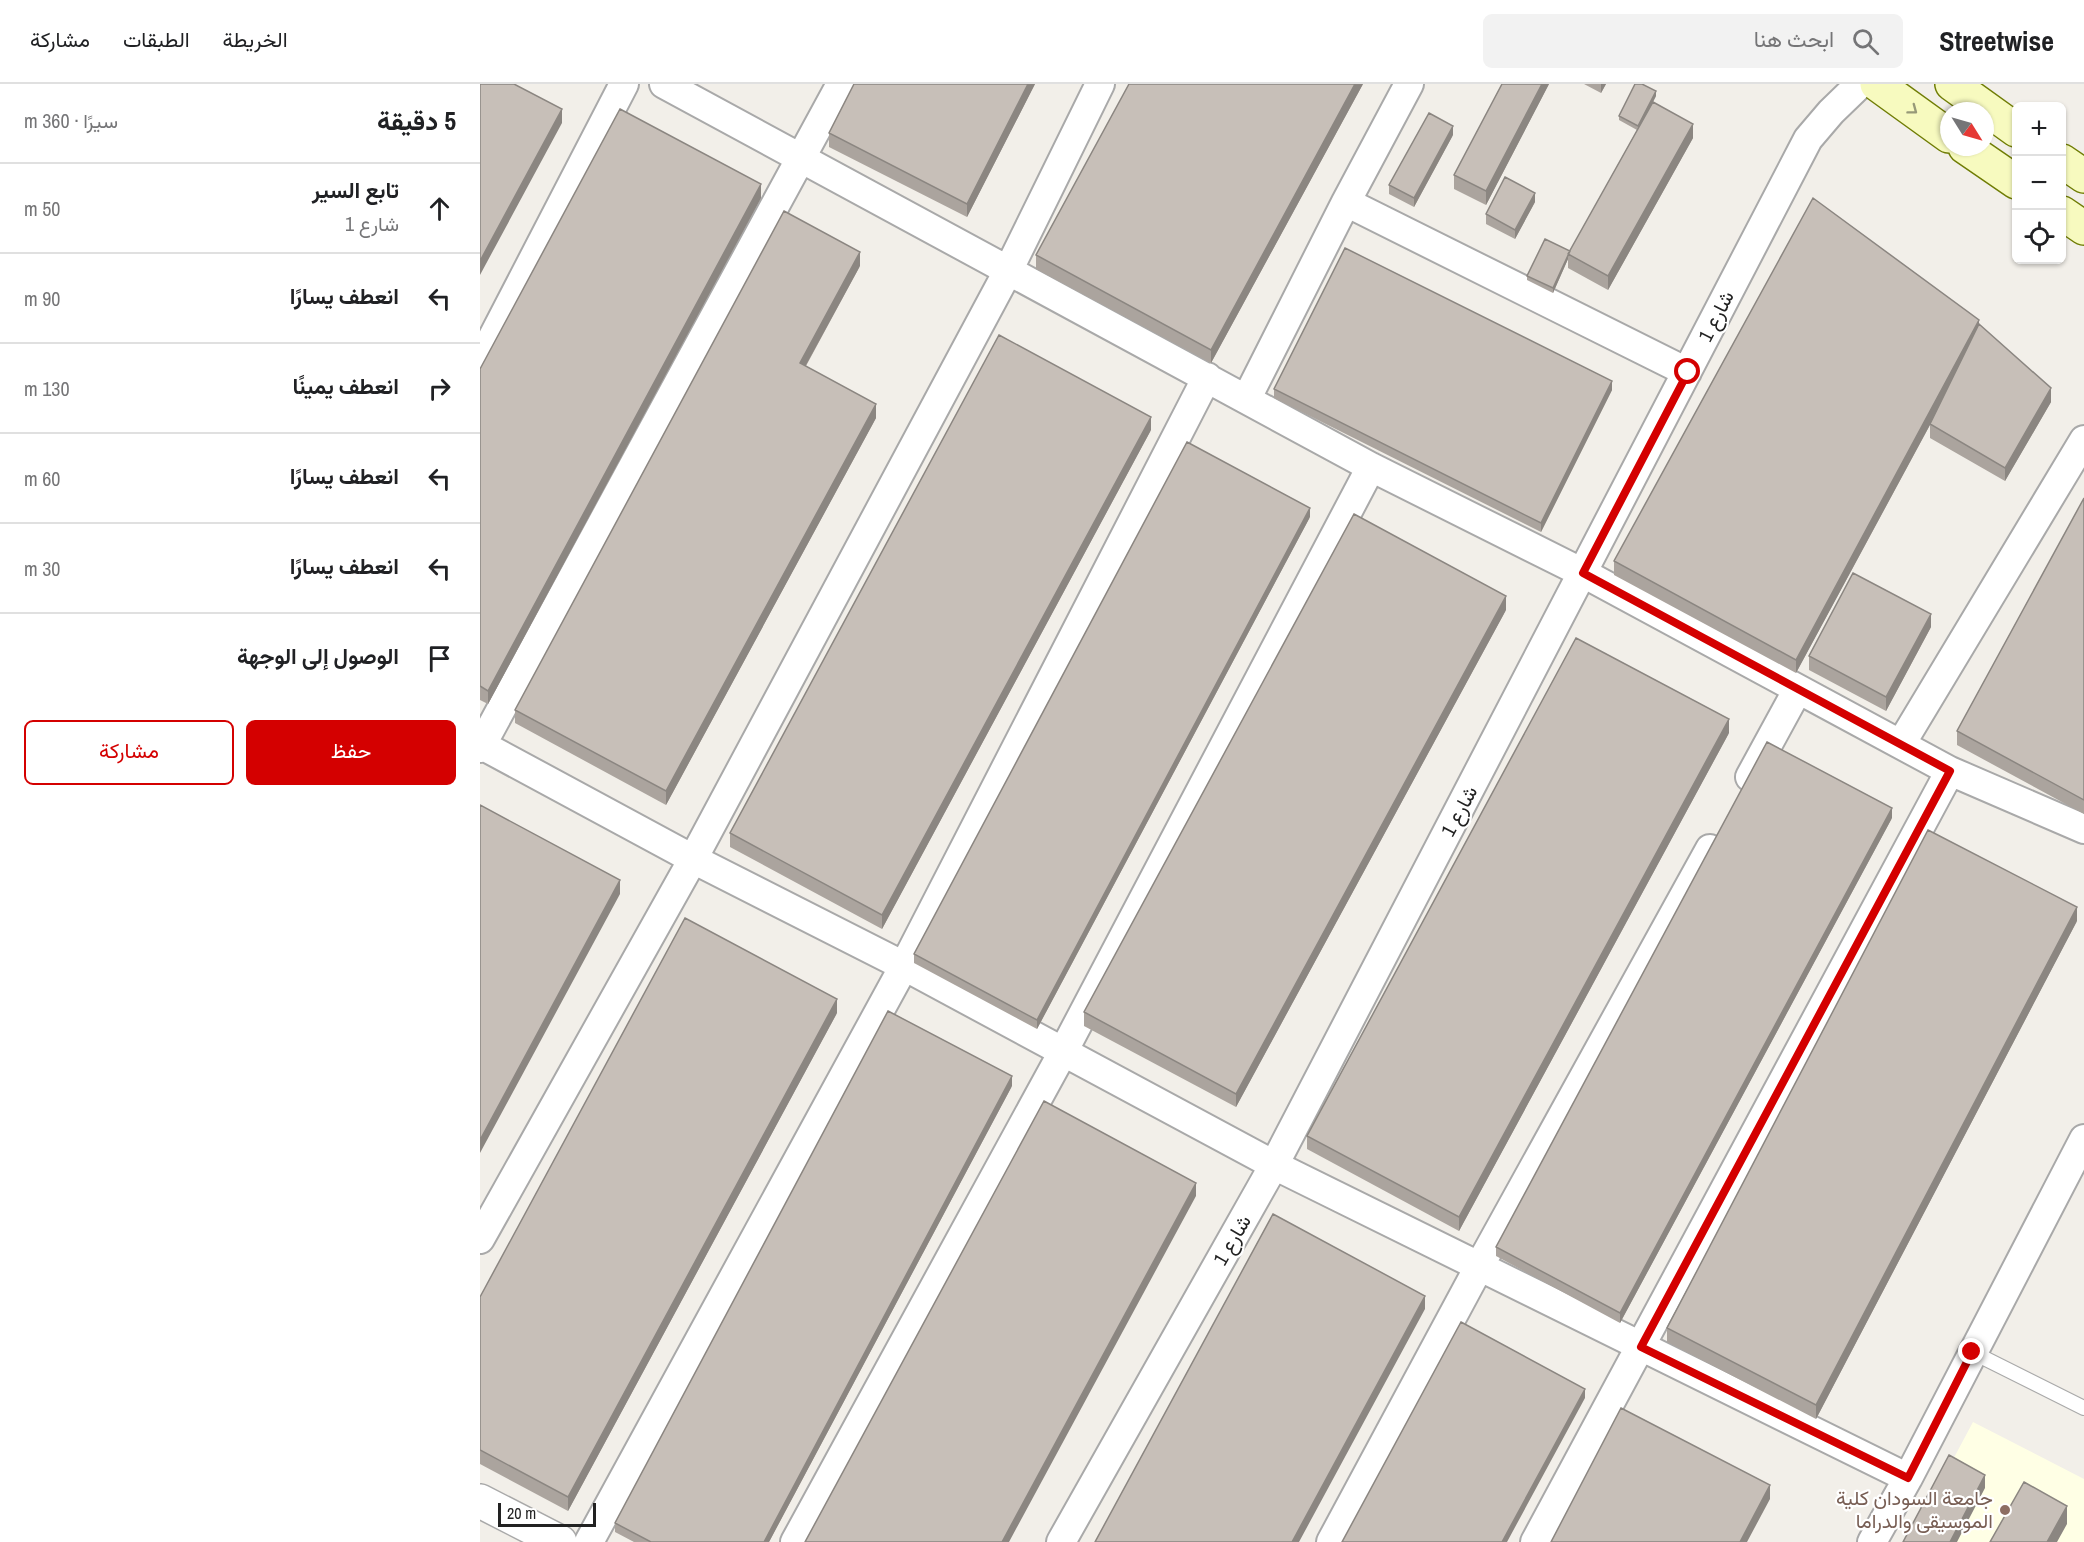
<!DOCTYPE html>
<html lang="ar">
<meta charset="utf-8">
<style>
:root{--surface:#fff;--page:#f2f2f2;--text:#202124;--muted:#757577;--line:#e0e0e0;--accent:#d40000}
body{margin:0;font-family:"Archivo Narrow",Vazirmatn,sans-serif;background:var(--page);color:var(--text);direction:rtl}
.controls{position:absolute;right:18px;top:18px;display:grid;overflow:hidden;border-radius:9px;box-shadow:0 2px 4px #0004}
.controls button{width:54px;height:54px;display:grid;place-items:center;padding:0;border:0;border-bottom:2px solid var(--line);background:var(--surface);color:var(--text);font:30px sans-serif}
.compass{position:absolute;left:1460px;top:18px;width:54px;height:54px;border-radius:50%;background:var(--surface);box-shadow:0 2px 4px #0004;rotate:127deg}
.scale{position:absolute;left:18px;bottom:15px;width:98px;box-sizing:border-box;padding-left:6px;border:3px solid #222;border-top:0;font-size:16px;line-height:21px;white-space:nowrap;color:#222;-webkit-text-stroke:4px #fff;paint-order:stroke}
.stop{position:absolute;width:18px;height:18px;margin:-14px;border:4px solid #d40000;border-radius:50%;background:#fff}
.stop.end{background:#d40000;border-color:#fff;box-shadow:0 2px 6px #0008}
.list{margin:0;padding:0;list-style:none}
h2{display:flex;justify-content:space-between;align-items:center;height:78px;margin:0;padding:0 24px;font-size:26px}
h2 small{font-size:20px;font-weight:400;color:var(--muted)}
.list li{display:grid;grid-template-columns:39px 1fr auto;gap:18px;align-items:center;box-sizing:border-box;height:90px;padding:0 24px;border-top:2px solid var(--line)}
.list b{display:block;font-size:22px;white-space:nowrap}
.list p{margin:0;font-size:20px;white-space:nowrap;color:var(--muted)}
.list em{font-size:20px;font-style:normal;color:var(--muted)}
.actions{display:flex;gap:12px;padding:18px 24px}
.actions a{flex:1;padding:14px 0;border:2px solid var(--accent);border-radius:9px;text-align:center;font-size:21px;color:var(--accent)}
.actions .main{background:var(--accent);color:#fff}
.icon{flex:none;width:33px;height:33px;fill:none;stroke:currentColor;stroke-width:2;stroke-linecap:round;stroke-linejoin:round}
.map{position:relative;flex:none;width:1604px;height:1458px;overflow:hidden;direction:ltr}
header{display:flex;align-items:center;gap:36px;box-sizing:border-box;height:84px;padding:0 30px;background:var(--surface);border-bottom:2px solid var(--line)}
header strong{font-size:28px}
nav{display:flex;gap:33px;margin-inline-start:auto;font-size:21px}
.search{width:420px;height:54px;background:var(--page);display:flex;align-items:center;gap:15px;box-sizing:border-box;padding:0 21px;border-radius:9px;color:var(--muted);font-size:22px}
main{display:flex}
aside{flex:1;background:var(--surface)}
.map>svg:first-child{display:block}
.education{fill:#ffffe5}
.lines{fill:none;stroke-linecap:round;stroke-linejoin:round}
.service-casing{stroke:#a9a9a9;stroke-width:16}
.minor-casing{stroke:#a9a9a9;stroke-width:32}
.tertiary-casing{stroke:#a9a9a9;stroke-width:36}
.secondary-casing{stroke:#707d05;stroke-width:36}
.service{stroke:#fff;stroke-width:14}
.minor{stroke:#fff;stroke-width:28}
.tertiary{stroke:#fff;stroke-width:33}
.secondary{stroke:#f7fabf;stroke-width:33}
.wall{fill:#aba49e}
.shaded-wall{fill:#8b8681}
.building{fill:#c7bfb8;stroke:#8b8681;stroke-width:1.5}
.oneway{stroke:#979978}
.route{stroke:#d40000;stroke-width:8}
.education-dot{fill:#8d6e63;stroke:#fff;stroke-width:2}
.labels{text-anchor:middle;stroke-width:4.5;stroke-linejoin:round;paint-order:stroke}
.street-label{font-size:20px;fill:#222;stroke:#fff}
.education-label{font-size:20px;fill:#785e54;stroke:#fff;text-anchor:end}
</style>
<header>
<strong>Streetwise</strong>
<div class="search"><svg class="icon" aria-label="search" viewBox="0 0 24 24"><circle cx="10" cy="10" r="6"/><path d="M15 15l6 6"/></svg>ابحث هنا</div>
<nav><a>الخريطة</a><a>الطبقات</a><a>مشاركة</a></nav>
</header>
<main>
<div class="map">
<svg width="1604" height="1458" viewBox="0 0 1604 1458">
<rect width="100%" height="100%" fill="#f2efe9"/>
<path class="education" d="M1493 1338 1604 1395V1458H1429Z"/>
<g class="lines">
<g class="service-casing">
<path id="service" d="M1492 1268 1604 1324"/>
</g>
<g class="minor-casing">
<path id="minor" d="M184 0 891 383 1103 489 1470 687 1604 745
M866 118 1207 288
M0 278 144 0
M767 314 866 118 929 0
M0 660 213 775 424 882 794 1081 1428 1394
M1421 660 1604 356
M0 664 361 0
M1270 693 1318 605
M0 1155 213 775 528 187 620 0
M109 1458 424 882 727 293
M315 1458 583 968 891 383
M581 1458 794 1081 1328 55 1351 28 1380 0
M851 1458 1000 1181 1230 765
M1055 1458 1470 687
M1392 1458 1428 1394 1604 1055"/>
</g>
<g class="tertiary-casing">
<path id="tertiary" d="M0 1417 80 1458"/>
</g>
<g class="secondary-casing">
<path id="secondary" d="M1397 0 1469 52
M1472 0 1536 46
M1485 63 1536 98
M1582 77 1604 92
M1582 129 1604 144"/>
</g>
<use href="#service" class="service"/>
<use href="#minor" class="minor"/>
<use href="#tertiary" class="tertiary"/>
<use href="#secondary" class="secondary"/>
</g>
<path class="wall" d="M374 0H555L487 133 349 63V49Z
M883 0 731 279 556 185V171Z
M1022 0H1069L1006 121 974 105V91Z
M1104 0H1126L1121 9Z
M1176 12 1173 18 1213 54 1128 206 1088 184V175L1073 209 1047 196V192L1090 167 1157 46 1139 36V32Z
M973 51 934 123 909 110V101Z
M281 114 8 620 0 616V285Z
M1055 118 1035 155 1006 140V130Z
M380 182 326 282 396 334 186 721 35 639V626Z
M1499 241 1571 318 1525 397 1450 354V341L1316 589 1134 491V477Z
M794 305 1132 306 1061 448 794 314Z
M671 346 402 845 250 763V749Z
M1604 414V730L1477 661V647Z
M830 433 557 945 434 879V870Z
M1026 526 756 1023 604 942V928Z
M1451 543 1406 627 1329 586V572Z
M1249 649 979 1147 827 1065V1052Z
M1412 734 1140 1239 1016 1172V1163Z
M1597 837 1336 1335 1187 1258V1244Z
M357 929 88 1427 0 1380V1213Z
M532 1002 289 1458H154L135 1448V1439Z"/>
<path class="shaded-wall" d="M548 0H555L487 133V120Z
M875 0H883L731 279V266Z
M1062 0H1069L1006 121V107Z
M1121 0H1126L1121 9Z
M1176 7V12L1158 46V42Z
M82 25V39L0 191V177Z
M1213 40V54L1128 206V192Z
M973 42V51L934 123V114Z
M281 100V114L8 620V607Z
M1055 109V118L1035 155V146Z
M380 168V182L320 292V279Z
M1088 171V175L1073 209V204Z
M1499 236V250L1316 589V576Z
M1132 297V306L1061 448V439Z
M1571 304V318L1525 397V384Z
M396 320V334L186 721V707Z
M671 333V346L402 845V831Z
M830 424V433L557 945V936Z
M1026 512V526L756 1023V1010Z
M1451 530V543L1406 627V613Z
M1249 635V649L979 1147V1133Z
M1412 724V734L1140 1239V1229Z
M140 796V810L0 1069V1056Z
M1597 823V837L1336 1335V1321Z
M357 915V929L88 1427V1413Z
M532 992V1002L289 1458H284Z
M716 1099V1112L529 1458H522Z
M945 1212V1225L819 1458H812Z
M1105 1305V1314L1027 1458H1022Z
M1505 1391V1404L1477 1458H1470Z
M1290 1401V1415L1267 1458H1260Z
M1587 1422V1440L1577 1458H1567Z"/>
<path class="building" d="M0 0H34L82 25 0 177Z
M374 0H548L487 120 349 49Z
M649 0H875L731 266 556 171Z
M1022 0H1062L1006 107 974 91Z
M1155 0H1162L1176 7 1158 42 1139 32Z
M1173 18 1213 40 1128 192 1088 170Z
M140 25 281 100 8 607 0 602V285Z
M949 29 973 42 934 114 909 101Z
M1025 93 1055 109 1035 146 1006 130Z
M1333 114 1499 236 1316 576 1134 477Z
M304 127 380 168 320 279 396 320 186 707 35 626Z
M1065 155 1090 167 1073 204 1047 192Z
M865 164 1132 297 1061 439 794 305Z
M1499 240 1571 304 1525 384 1450 340Z
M519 251 671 333 402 831 250 749Z
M707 358 830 424 557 936 434 870Z
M1604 414V716L1477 647Z
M874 430 1026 512 756 1010 604 928Z
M1373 489 1451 530 1406 613 1329 572Z
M1096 554 1249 635 979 1133 827 1052Z
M1287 658 1412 724 1140 1229 1016 1163Z
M0 721 140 796 0 1056Z
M1448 746 1597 823 1336 1321 1187 1244Z
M205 834 357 915 88 1413 0 1366V1213Z
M408 927 532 992 284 1458H171L135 1439Z
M564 1017 716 1099 522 1458H325Z
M793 1130 945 1212 812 1458H615Z
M981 1238 1105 1305 1022 1458H862Z
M1141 1324 1290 1401 1260 1458H1071Z
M1469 1371 1505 1391 1470 1458H1423Z
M1544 1398 1587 1422 1567 1458H1510Z"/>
<defs><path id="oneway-chevron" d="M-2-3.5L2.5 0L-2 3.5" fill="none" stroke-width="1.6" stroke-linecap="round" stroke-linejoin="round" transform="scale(1.5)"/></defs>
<use class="oneway" href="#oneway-chevron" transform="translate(1433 26) rotate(37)"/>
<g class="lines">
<path class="route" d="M1208 288 1103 489 1470 687 1161 1263 1428 1394 1492 1268"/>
</g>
<circle class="education-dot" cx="1525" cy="1426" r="6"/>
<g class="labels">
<g class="street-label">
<text transform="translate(1236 232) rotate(-63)" y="7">شارع 1</text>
<text transform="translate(979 727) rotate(-62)" y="7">شارع 1</text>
<text transform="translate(752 1156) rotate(-60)" y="7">شارع 1</text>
</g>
<g class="education-label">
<text x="1513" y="1421">جامعة السودان كلية<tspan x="1513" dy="23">الموسيقى والدراما</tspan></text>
</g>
</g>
</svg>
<div class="controls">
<button>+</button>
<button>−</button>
<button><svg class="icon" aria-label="locate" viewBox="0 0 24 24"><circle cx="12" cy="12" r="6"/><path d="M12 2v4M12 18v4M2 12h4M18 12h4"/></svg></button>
</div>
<svg class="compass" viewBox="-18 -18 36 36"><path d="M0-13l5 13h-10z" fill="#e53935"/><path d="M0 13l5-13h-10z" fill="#757577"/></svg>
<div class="scale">20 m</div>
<div class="stop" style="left:1208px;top:288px"></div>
<div class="stop end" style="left:1492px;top:1268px"></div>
</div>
<aside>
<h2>5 دقيقة<small>سيرًا · 360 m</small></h2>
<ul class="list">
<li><svg class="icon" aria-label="ahead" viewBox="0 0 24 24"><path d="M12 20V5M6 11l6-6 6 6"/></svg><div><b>تابع السير</b><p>شارع 1</p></div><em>50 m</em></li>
<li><svg class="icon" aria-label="left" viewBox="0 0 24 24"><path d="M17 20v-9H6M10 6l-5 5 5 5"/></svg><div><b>انعطف يسارًا</b></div><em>90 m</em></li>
<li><svg class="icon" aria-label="right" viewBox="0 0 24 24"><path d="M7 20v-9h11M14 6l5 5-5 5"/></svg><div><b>انعطف يمينًا</b></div><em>130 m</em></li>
<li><svg class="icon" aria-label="left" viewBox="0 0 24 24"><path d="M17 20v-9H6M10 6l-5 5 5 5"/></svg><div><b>انعطف يسارًا</b></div><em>60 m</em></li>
<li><svg class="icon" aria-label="left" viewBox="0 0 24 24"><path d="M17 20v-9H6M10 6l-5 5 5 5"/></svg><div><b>انعطف يسارًا</b></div><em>30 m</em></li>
<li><svg class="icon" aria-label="arrive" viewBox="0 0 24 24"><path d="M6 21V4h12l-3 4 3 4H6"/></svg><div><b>الوصول إلى الوجهة</b></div></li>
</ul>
<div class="actions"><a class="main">حفظ</a><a>مشاركة</a></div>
</aside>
</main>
